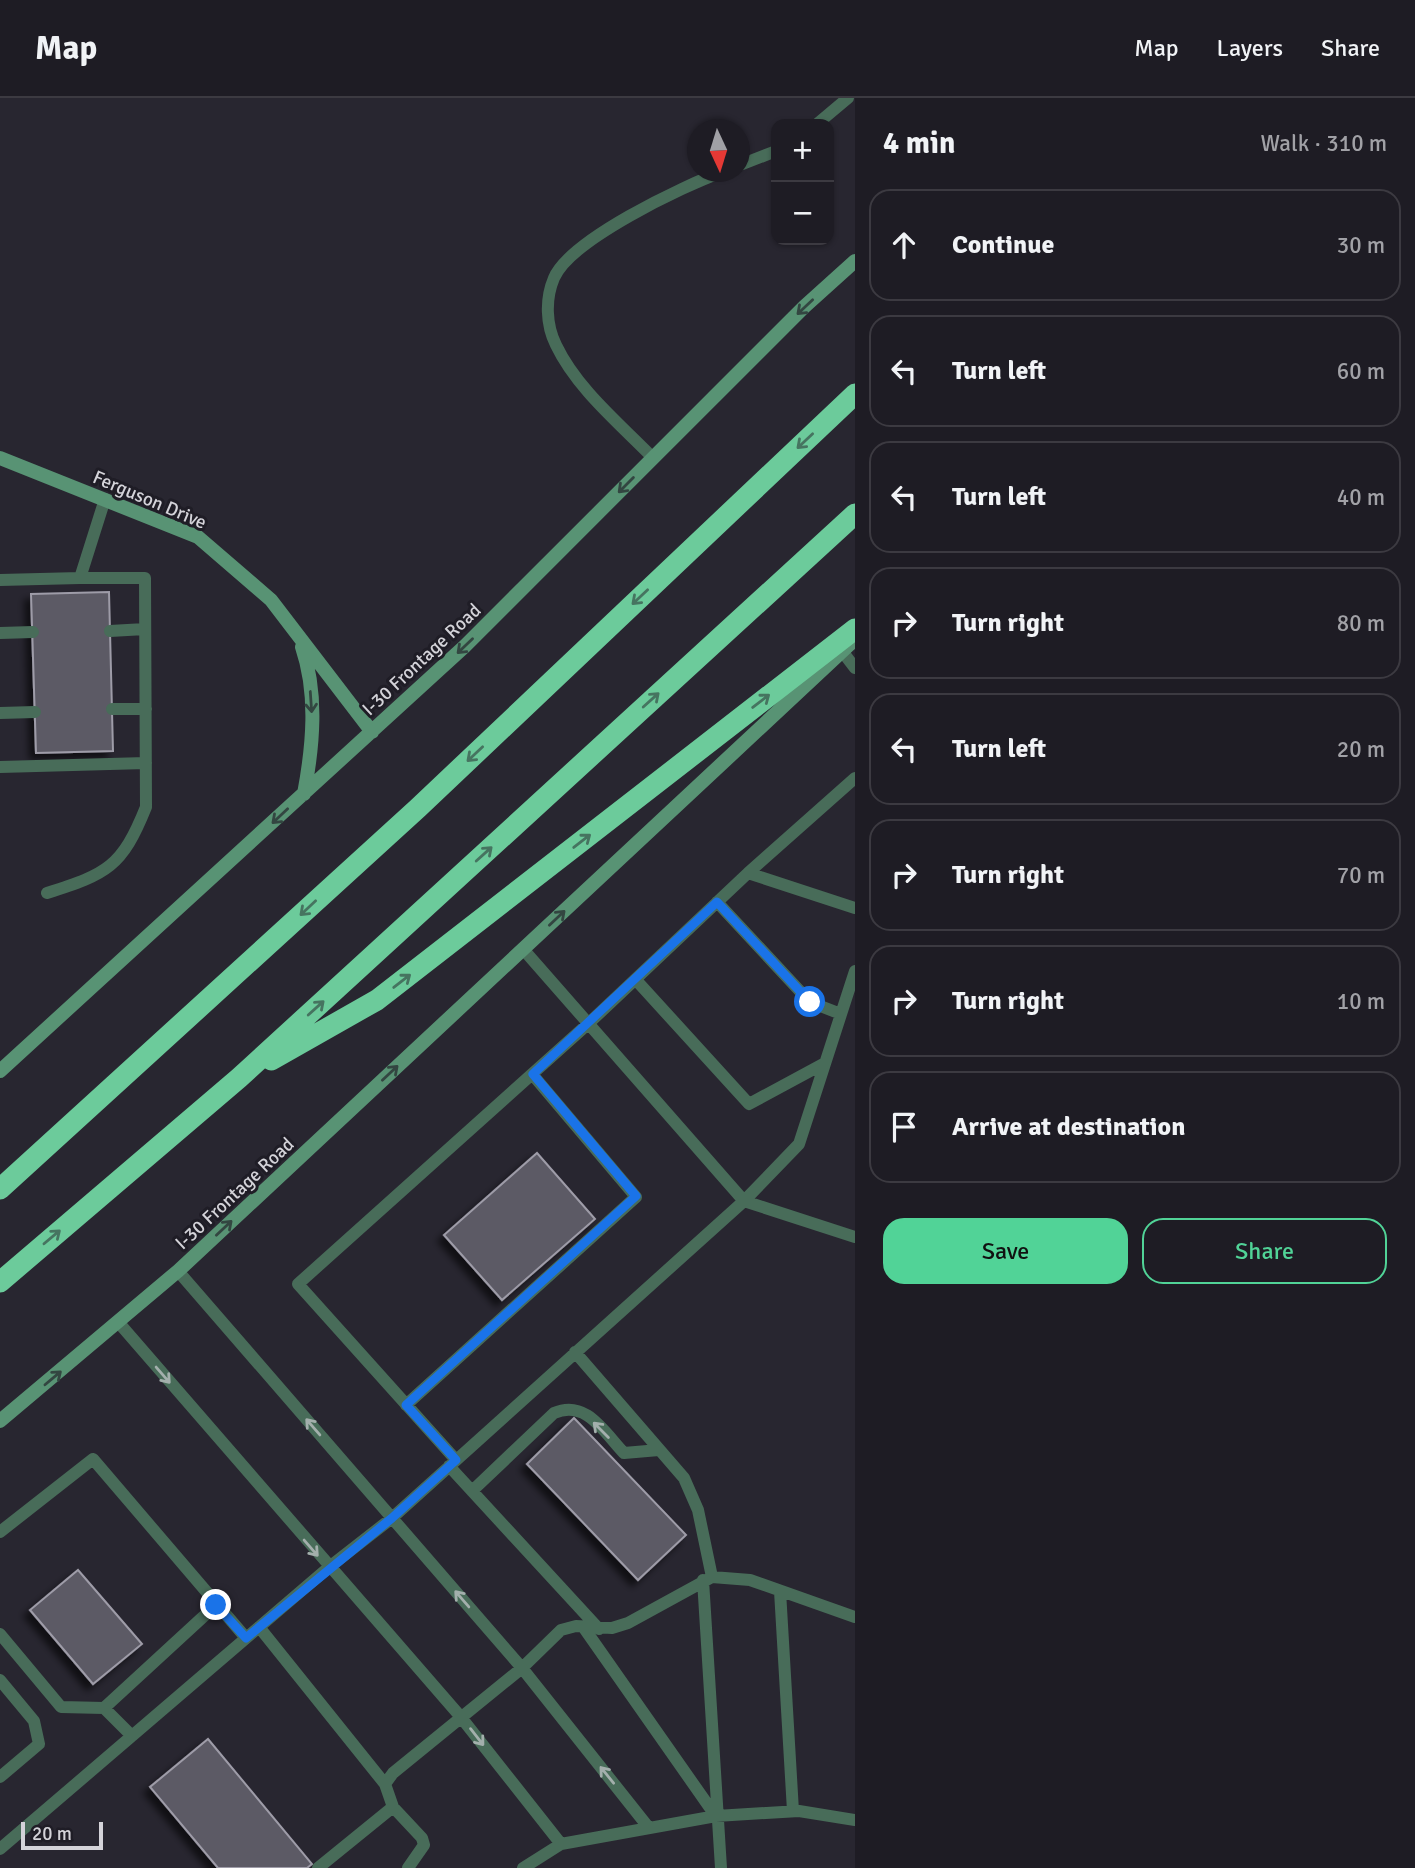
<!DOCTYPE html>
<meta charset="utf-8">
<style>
:root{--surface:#1e1c24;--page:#2b2931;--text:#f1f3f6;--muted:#a1a1a6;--line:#3c3a41;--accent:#51d397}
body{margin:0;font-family:Signika,sans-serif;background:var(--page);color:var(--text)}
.controls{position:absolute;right:21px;top:21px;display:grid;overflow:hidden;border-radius:14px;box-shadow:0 2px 5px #0004}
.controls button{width:63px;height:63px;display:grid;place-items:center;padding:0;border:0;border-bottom:2px solid var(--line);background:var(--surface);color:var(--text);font:35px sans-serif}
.compass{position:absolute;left:687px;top:21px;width:63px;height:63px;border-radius:50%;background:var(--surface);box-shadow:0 2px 5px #0004;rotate:176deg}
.scale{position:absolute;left:21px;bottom:18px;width:82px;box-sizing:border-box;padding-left:7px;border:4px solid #d4d3d9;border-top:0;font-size:19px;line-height:24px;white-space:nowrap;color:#d4d3d9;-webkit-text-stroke:5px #1f1d26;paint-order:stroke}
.stop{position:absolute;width:21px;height:21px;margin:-16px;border:5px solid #1a73e8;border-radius:50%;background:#fff}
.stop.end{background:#1a73e8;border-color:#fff;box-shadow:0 2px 7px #0008}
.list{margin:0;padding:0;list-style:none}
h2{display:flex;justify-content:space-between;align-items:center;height:91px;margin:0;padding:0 28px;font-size:30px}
h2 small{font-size:23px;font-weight:400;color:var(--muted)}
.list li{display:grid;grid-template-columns:46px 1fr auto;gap:21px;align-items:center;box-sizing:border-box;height:112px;margin:0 14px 14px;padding:0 14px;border:2px solid var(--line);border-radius:21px}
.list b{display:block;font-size:26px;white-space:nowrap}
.list em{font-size:23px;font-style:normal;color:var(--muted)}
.actions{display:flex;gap:14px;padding:21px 28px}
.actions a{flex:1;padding:16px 0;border:2px solid var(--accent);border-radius:21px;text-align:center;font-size:24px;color:var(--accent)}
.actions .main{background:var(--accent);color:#111}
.icon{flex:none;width:38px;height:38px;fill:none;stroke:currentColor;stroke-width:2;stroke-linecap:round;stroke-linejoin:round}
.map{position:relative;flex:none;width:855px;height:1770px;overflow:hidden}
header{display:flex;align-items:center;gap:42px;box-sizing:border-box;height:98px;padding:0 35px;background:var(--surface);border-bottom:2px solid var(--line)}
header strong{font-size:33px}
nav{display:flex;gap:38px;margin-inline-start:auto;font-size:24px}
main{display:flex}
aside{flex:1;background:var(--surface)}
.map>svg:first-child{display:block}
.building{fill:#5c5a65;stroke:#9e9ca8;stroke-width:2;filter:url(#shadow)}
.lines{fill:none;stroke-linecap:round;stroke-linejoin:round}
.lane{stroke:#486c59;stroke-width:12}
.secondary{stroke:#589374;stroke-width:14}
.highway{stroke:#6ccb9b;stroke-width:21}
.oneway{stroke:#334641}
.oneway2{stroke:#467460}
.oneway3{stroke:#a3afac}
.route{stroke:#1a73e8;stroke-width:9}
.labels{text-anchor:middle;stroke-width:6;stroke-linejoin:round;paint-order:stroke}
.street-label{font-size:19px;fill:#d4d3d9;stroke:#1f1d26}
</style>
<header>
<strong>Map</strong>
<nav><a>Map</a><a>Layers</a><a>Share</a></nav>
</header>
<main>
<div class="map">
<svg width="855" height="1770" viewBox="0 0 855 1770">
<defs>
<filter id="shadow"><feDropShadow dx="-6" dy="6" stdDeviation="3.5" flood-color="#0009"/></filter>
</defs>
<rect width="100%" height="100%" fill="#282630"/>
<path class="building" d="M109 494 113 653 36 655 31 496Z
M537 1055 595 1121 502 1202 444 1137Z
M574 1320 686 1437 638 1482 527 1366Z
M78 1472 142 1546 93 1586 30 1512Z
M208 1641 312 1766 307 1770H218L150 1689Z"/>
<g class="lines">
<path class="lane" d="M817 26 848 0
M740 67 776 53
M653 360C620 326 577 291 556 247 546 227 545 201 554 180 570 142 683 88 722 74
M0 482 80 480
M110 533 145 531
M0 535 33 534
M842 553 855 570
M112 611H146
M0 615 35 614
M0 669 146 665
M748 775 855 810
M47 795C107 776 122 769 146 709L145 480H80L105 401
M717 804 810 904 841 916
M855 873 799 1046 744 1103 855 1139
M636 882 749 1006 825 965
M178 1173 522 1570 649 1730
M119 1225 460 1618 561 1746
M575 1254 684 1380 698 1412 712 1479
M406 1307 636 1099 532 976
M456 1362 298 1186 589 925 748 775 855 680
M449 1368 599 1531
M472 1393 554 1315C586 1301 604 1334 624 1355L659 1352
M0 1434 93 1361 246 1540
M703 1482 721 1770
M780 1493 793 1713
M259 1529 385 1686
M584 1530 715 1717
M0 1536 61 1609 104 1610 132 1638
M0 1582 34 1623 39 1646 0 1679
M104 1610 216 1507
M0 1751 328 1470 392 1420 744 1103 523 851
M318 1770 393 1709
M408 1770 424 1747 422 1740 393 1709 385 1686 393 1675 522 1570 561 1532 576 1528 612 1530 628 1525 712 1479 750 1482 855 1519
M523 1770 561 1746 716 1718 799 1713 855 1722"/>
<path class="secondary" d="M0 360 198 439 271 502 372 634
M302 549C318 596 313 648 304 696
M0 973 465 548 804 209 855 163
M0 1323 178 1173 849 547"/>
<path class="highway" d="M271 962 377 902 855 531
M0 1091 418 710 855 296
M0 1184 239 980 855 416"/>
</g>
<defs><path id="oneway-shaft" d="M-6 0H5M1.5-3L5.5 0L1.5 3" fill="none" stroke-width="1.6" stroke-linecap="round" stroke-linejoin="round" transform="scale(1.75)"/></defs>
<g class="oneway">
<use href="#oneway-shaft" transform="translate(805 209) rotate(137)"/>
<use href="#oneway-shaft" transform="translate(626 387) rotate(135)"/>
<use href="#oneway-shaft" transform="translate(465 548) rotate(136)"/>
<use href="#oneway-shaft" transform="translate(311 604) rotate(86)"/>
<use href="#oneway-shaft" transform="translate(280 718) rotate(137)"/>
<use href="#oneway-shaft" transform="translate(557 820) rotate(-43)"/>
<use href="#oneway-shaft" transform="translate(390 975) rotate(-43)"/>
<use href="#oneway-shaft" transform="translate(224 1130) rotate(-43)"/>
<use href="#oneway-shaft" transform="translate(53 1280) rotate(-40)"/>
</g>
<g class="oneway2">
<use href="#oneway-shaft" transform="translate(805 343) rotate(137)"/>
<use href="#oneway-shaft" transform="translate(640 499) rotate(137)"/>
<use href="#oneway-shaft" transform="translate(651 602) rotate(-42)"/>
<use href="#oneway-shaft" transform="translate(761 603) rotate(-38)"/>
<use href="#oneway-shaft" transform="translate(475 656) rotate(137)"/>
<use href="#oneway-shaft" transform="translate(582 743) rotate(-38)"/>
<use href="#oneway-shaft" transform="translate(484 756) rotate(-42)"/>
<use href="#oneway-shaft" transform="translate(308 810) rotate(137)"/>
<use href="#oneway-shaft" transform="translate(402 883) rotate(-38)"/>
<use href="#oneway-shaft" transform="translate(316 910) rotate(-42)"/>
<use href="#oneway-shaft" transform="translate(52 1139) rotate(-40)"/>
</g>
<g class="oneway3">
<use href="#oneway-shaft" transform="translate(163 1277) rotate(49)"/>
<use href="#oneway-shaft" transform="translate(313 1329) rotate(-131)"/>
<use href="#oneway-shaft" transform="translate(601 1332) rotate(-135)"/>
<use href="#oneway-shaft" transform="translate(311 1450) rotate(49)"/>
<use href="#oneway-shaft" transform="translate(462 1501) rotate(-131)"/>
<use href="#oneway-shaft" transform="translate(477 1639) rotate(52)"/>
<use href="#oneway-shaft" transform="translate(607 1677) rotate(-129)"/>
</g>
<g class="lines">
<path class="route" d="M216 1507 246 1540 392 1420 456 1362 406 1307 636 1098 533 976 717 804 810 904"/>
</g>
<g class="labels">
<g class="street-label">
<text transform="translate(150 401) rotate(23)" y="7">Ferguson Drive</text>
<text transform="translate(421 561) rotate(-43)" y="7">I-30 Frontage Road</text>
<text transform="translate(234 1095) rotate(-43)" y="7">I-30 Frontage Road</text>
</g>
</g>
</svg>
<div class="controls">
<button>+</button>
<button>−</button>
</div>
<svg class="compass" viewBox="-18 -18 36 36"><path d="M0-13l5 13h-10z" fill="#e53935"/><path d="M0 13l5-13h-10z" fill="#a1a1a6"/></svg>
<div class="scale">20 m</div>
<div class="stop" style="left:810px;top:904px"></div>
<div class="stop end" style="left:216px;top:1507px"></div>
</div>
<aside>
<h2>4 min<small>Walk · 310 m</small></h2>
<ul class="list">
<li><svg class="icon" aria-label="ahead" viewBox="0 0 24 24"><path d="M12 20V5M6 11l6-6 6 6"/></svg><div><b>Continue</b></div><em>30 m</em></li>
<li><svg class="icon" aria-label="left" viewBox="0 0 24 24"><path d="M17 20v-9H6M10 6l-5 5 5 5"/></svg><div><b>Turn left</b></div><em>60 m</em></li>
<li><svg class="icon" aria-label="left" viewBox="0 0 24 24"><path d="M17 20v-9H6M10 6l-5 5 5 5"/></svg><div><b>Turn left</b></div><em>40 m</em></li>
<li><svg class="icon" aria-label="right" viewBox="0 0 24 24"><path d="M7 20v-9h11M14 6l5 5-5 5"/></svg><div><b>Turn right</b></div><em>80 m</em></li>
<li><svg class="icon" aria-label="left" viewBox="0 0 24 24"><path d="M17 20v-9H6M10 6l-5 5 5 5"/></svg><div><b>Turn left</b></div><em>20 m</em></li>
<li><svg class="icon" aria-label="right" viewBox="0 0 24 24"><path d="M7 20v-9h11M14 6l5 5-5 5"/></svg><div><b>Turn right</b></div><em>70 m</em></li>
<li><svg class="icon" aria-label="right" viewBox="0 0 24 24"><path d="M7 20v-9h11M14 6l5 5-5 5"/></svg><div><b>Turn right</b></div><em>10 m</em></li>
<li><svg class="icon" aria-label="arrive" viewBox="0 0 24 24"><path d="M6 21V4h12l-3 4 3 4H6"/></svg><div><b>Arrive at destination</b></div></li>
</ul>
<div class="actions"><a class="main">Save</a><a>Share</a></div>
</aside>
</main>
